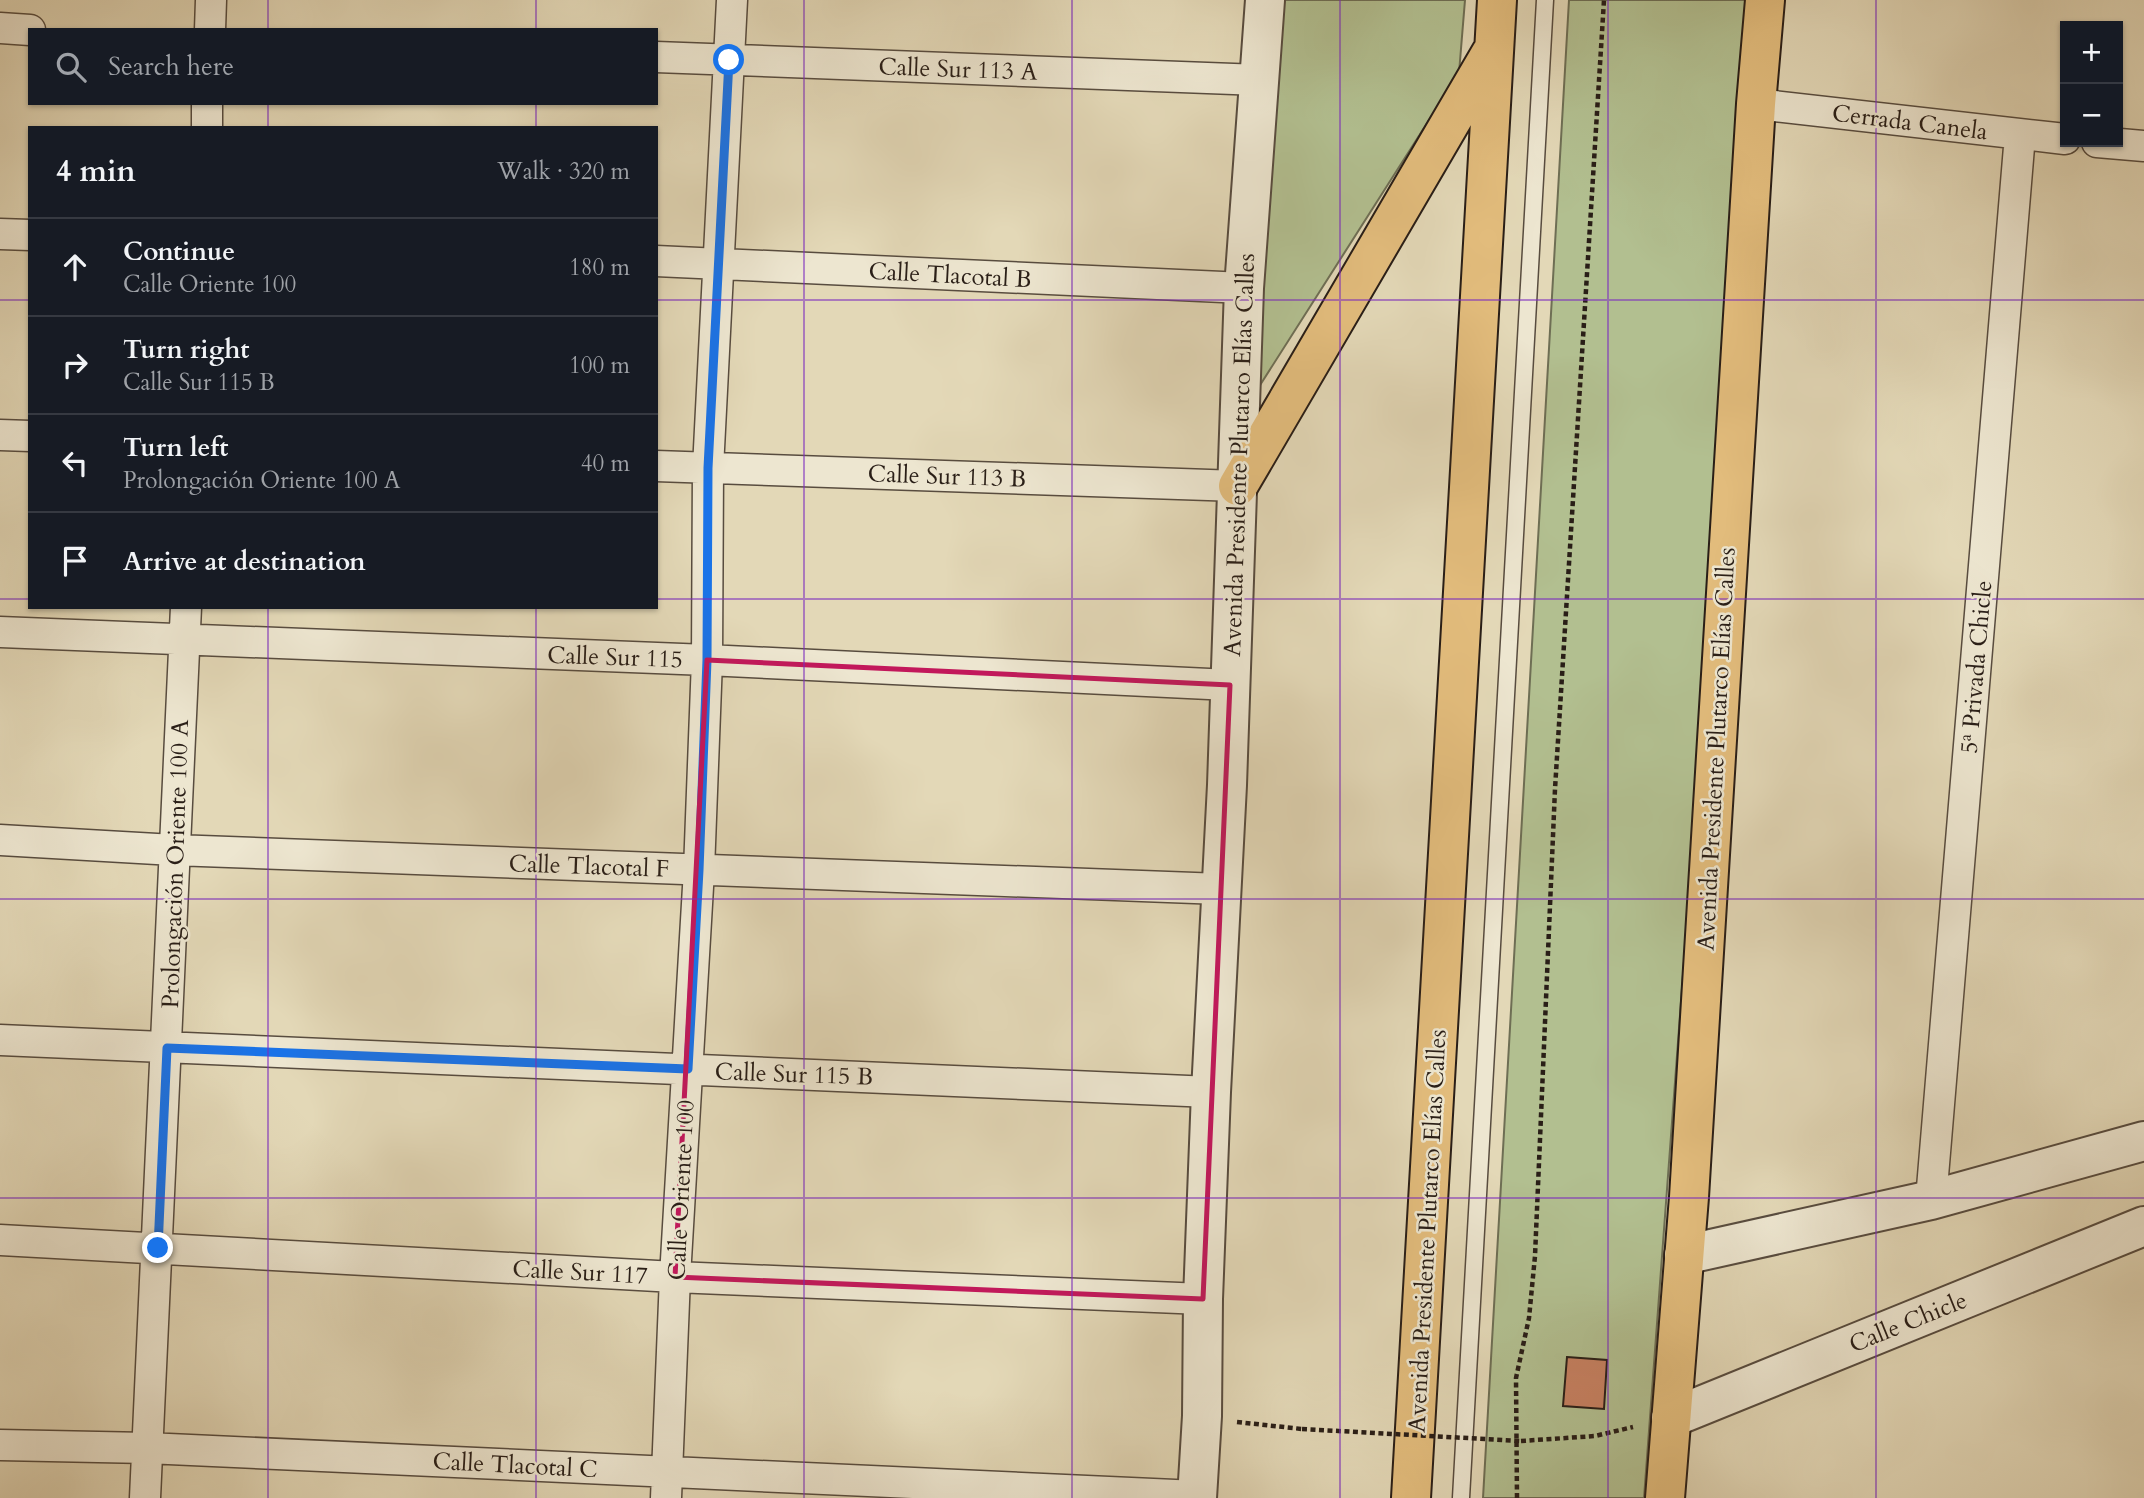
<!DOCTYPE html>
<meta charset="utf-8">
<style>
:root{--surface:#171b24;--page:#242831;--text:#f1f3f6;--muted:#9ea1a6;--line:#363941}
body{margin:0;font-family:Cardo,serif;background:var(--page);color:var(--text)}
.controls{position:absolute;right:21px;top:21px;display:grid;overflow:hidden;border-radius:0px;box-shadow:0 2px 5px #0004}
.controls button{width:63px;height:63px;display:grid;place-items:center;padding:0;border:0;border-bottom:2px solid var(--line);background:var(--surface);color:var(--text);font:35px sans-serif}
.stop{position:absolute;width:21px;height:21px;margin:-16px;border:5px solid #1a73e8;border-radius:50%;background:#fff}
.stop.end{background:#1a73e8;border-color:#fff;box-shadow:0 2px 7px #0008}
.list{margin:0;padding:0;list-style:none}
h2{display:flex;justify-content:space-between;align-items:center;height:91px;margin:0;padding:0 28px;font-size:30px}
h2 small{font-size:23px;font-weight:400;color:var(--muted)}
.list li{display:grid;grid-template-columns:46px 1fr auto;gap:21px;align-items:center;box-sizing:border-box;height:98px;padding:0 28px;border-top:2px solid var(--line)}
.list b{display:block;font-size:26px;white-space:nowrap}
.list p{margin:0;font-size:23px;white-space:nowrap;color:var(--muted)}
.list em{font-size:23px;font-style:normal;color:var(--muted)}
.icon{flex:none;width:38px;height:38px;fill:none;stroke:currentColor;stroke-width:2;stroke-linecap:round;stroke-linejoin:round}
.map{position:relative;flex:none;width:2144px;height:1498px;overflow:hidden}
.search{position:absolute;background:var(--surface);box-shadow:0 2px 5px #0004;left:28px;top:28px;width:630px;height:77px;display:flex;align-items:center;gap:18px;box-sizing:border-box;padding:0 24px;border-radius:0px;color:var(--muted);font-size:26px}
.panel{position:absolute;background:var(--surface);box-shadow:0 2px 5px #0004;left:28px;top:126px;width:630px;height:483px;border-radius:0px}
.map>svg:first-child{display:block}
.green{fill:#b2bf90;stroke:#6e6e54;stroke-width:2}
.building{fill:#c78162;stroke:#291e17;stroke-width:2}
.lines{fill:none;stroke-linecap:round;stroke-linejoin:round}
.service-casing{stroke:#584c3f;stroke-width:19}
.minor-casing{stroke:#584c3f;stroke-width:33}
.tertiary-casing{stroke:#584c3f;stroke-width:42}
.primary-casing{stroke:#291e17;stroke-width:42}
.path{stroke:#291e17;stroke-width:4.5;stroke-dasharray:5 3.5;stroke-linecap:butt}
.service{stroke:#ede6d0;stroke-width:16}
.minor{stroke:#ede6d0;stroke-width:30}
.tertiary{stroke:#ede6d0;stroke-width:38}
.primary{stroke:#e2bc7c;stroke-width:38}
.path-bridge{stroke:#291e17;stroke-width:4.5;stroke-dasharray:5 3.5;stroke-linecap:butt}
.route{stroke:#1a73e8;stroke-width:9}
.marked{fill:none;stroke:#c2185b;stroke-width:5;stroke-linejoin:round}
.grid{fill:none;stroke:#7b2cbf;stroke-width:2;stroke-opacity:0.55}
.labels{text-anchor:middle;stroke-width:5;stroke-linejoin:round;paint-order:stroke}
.street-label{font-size:24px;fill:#291e17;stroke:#ede6d0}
</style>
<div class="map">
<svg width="2144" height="1498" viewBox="0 0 2144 1498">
<rect width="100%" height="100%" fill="#e3d8b7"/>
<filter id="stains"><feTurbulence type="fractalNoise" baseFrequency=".00286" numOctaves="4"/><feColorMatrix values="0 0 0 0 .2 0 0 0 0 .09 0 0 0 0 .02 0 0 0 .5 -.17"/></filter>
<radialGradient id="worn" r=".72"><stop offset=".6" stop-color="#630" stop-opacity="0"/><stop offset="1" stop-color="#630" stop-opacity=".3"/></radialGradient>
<path class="green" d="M1277 0H1465L1459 73 1248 404Z
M1569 0H1751L1723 438 1644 1498H1483Z"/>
<path class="building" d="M1567 1357 1607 1360 1604 1409 1563 1406Z"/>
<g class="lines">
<g class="service-casing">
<path id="service" d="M1461 1498 1545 0"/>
</g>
<g class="minor-casing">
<path id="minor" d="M0 28 30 30
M210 30 211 0
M656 57 1260 80
M1756 104 2065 139
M207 128V103
M2097 142 2144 146
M0 234 30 235
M656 261 1244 288
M0 435 30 436
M656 466 1238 486
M0 632 707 660 1230 685
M0 840 174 850 1221 889
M0 1040 1211 1092
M1931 1200 2020 135
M0 1240 675 1277 1203 1299
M0 1445 147 1448 1197 1496
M145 1498 186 607
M666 1498 675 1277 699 870 707 660 708 468 732 0"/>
</g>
<g class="tertiary-casing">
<path id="tertiary" d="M1684 1255 1931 1200 2144 1141
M1671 1418 2144 1226
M1197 1498 1202 1416 1203 1299 1211 1092 1227 785 1244 288 1265 0"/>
</g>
<g class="primary-casing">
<path id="primary" d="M1238 486 1491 53
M1411 1498 1497 0
M1665 1498 1689 1197 1756 104 1765 0"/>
</g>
<path class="path" d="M1237 1422 1302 1429
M1521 1441 1595 1436 1633 1427
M1517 1498 1516 1378 1529 1318 1535 1256 1555 789 1604 0"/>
<use href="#service" class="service"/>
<use href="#minor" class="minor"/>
<use href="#tertiary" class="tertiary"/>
<use href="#primary" class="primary"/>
<path class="path-bridge" d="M1302 1429 1521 1441"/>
</g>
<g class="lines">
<path class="route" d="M158 1248 167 1048 688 1069 699 870 707 660 708 468 729 60"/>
</g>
<path class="marked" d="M707 660 1230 685 1203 1299 675 1277Z"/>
<path class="grid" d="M268 0V30M536 0V30M804 0V1498M1072 0V1498M1340 0V1498M1608 0V1498M1876 0V1498M268 103V128M536 103V128M0 300H30M656 300H2144M0 599H30M656 599H2144M268 607V1498M536 607V1498M0 899H2144M0 1198H2144"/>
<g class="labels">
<g class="street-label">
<text transform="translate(958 69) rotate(2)" y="8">Calle Sur 113 A</text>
<text transform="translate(1910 122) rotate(7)" y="8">Cerrada Canela</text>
<text transform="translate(950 275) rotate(3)" y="8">Calle Tlacotal B</text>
<text transform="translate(1239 455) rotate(-88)" y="8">Avenida Presidente Plutarco Elías Calles</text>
<text transform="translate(947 476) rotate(2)" y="8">Calle Sur 113 B</text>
<text transform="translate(615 657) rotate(2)" y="8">Calle Sur 115</text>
<text transform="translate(1976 667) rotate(-85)" y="8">5ª Privada Chicle</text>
<text transform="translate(1716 749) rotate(-87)" y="8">Avenida Presidente Plutarco Elías Calles</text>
<text transform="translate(175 864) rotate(-88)" y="8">Prolongación Oriente 100 A</text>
<text transform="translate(589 866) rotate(2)" y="8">Calle Tlacotal F</text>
<text transform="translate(794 1074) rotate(2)" y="8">Calle Sur 115 B</text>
<text transform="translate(681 1190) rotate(-87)" y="8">Calle Oriente 100</text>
<text transform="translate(1427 1231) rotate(-87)" y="8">Avenida Presidente Plutarco Elías Calles</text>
<text transform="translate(580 1272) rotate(3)" y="8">Calle Sur 117</text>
<text transform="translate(1908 1322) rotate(-22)" y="8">Calle Chicle</text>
<text transform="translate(515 1465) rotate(3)" y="8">Calle Tlacotal C</text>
</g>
</g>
<rect width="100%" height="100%" filter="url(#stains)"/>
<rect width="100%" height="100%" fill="url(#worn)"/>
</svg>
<div class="controls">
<button>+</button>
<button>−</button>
</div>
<div class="stop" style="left:729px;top:60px"></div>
<div class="stop end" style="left:158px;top:1248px"></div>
<div class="search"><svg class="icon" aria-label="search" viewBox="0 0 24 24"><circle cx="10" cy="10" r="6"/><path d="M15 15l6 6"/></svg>Search here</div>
<section class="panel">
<h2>4 min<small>Walk · 320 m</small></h2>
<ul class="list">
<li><svg class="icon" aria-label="ahead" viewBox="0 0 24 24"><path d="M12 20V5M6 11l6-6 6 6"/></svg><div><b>Continue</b><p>Calle Oriente 100</p></div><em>180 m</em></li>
<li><svg class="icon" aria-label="right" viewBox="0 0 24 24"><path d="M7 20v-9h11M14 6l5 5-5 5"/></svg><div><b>Turn right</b><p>Calle Sur 115 B</p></div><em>100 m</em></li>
<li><svg class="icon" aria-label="left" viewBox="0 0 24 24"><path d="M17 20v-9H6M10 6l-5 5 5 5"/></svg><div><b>Turn left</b><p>Prolongación Oriente 100 A</p></div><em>40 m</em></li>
<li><svg class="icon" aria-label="arrive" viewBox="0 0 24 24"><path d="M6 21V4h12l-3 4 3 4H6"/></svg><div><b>Arrive at destination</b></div></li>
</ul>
</section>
</div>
